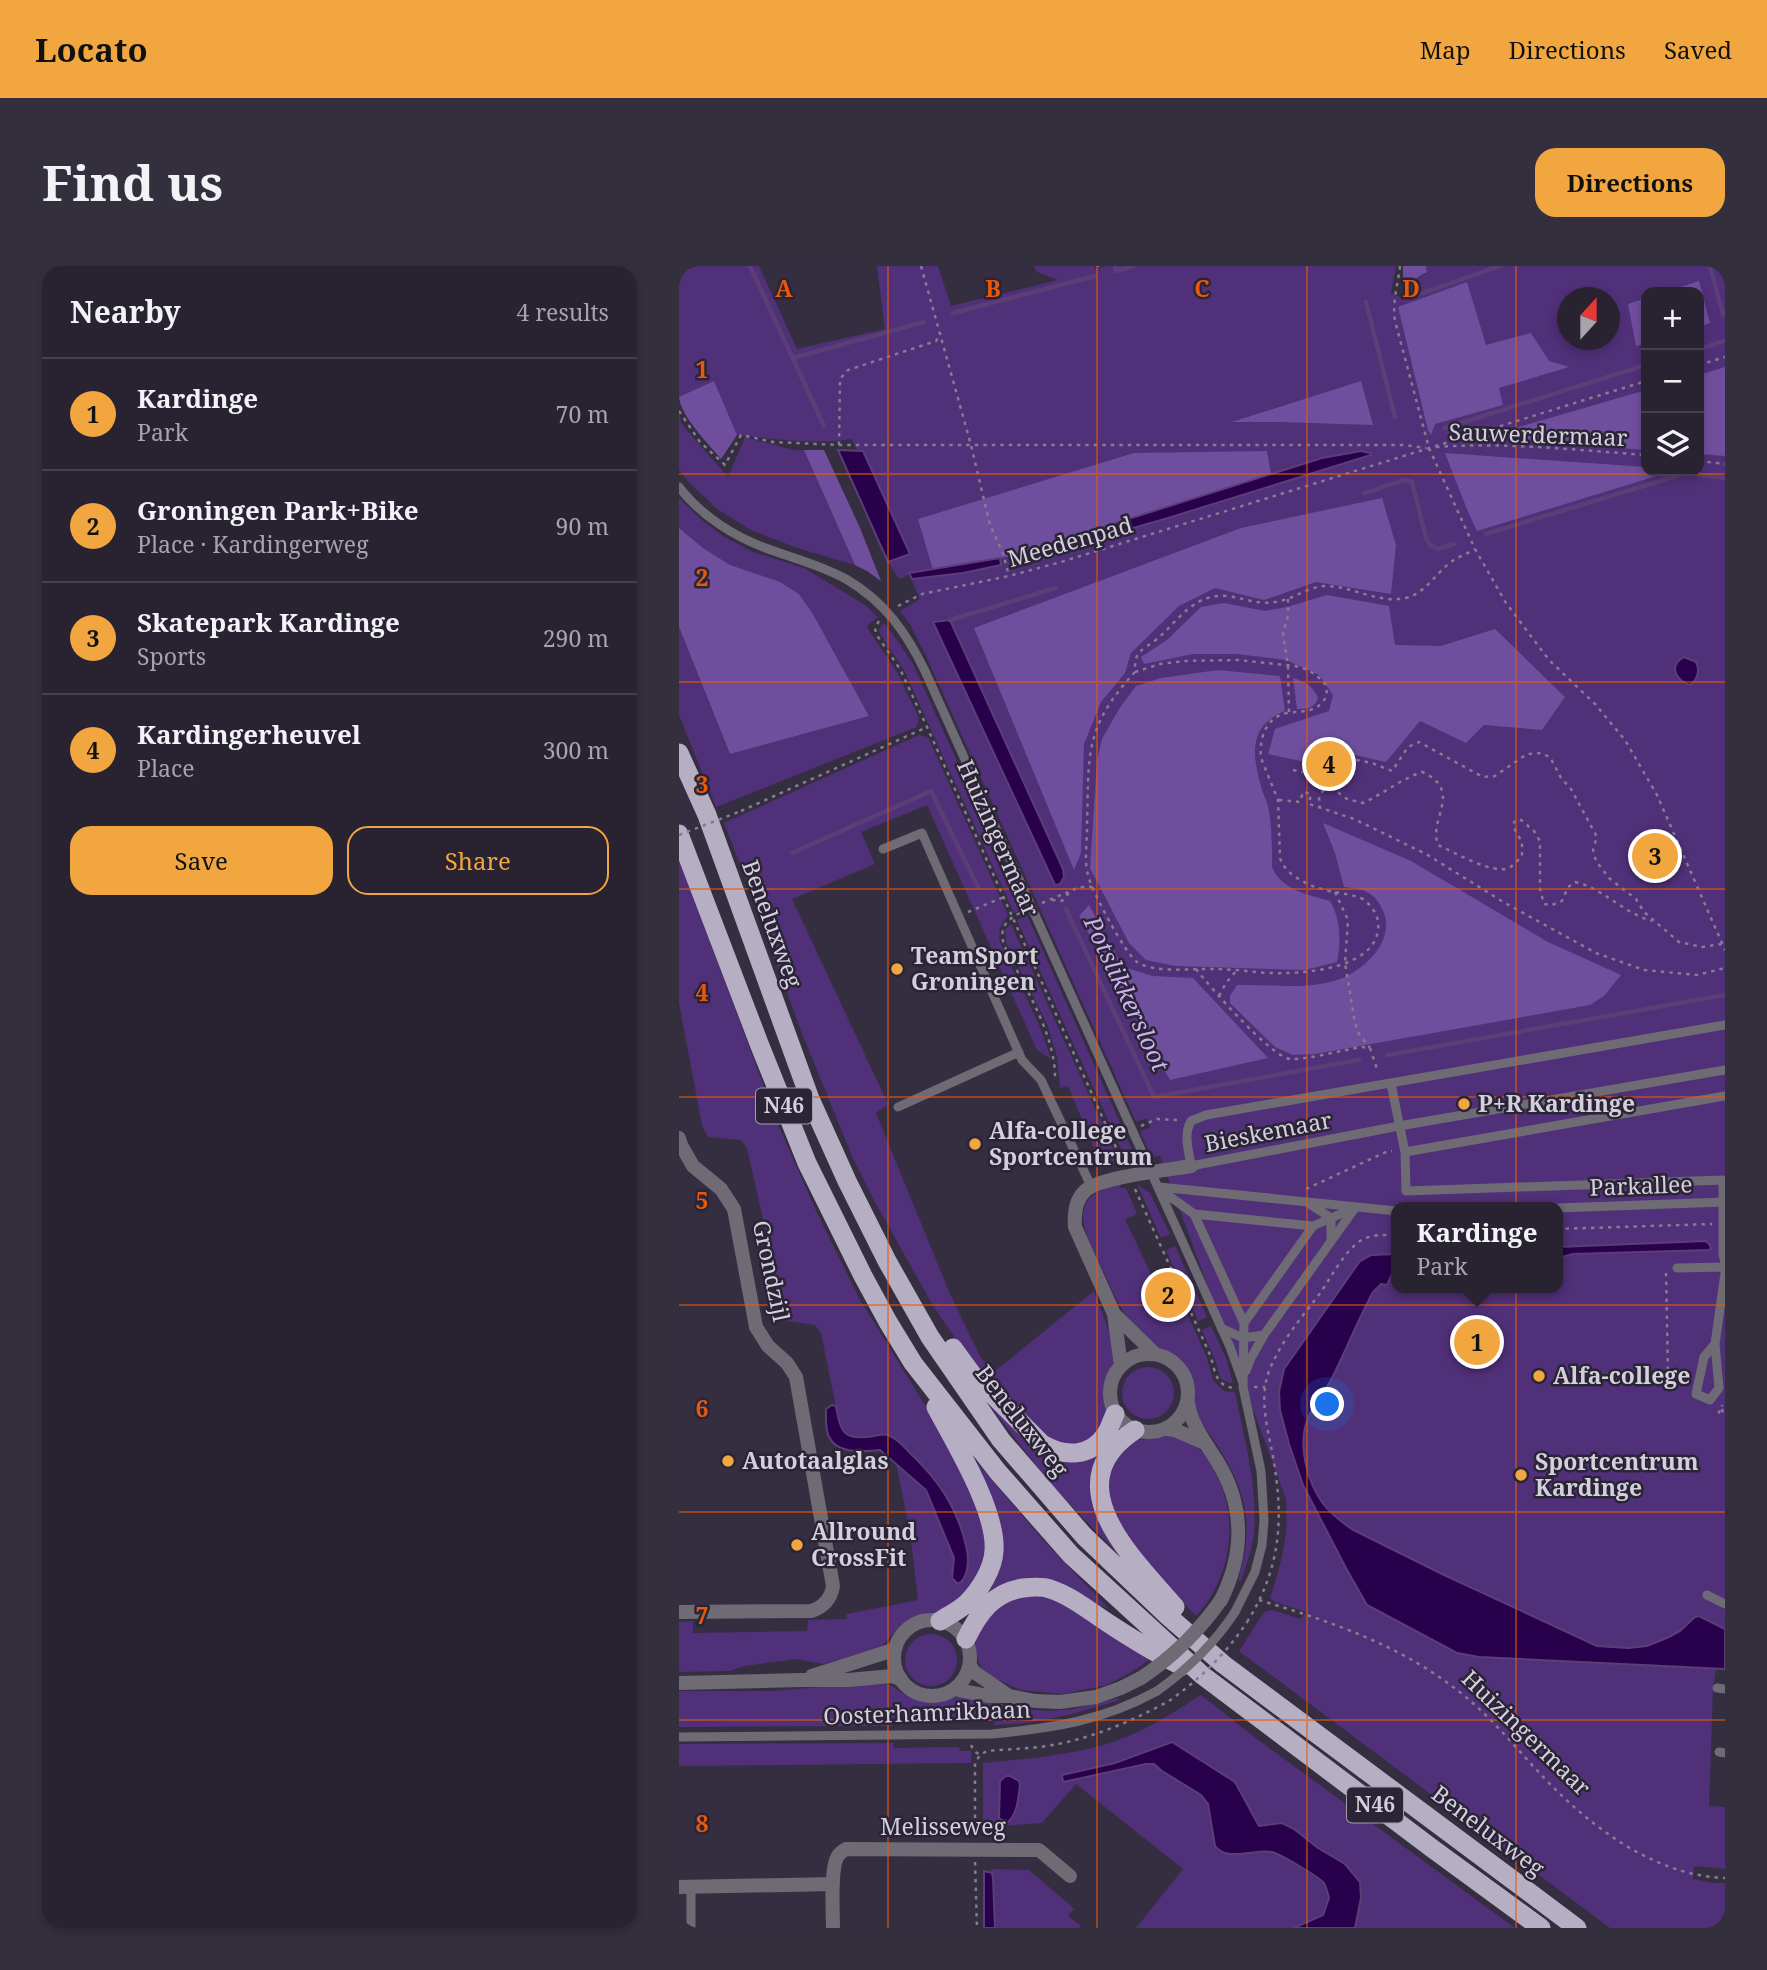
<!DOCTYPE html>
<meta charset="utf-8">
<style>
:root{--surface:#282231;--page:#342f3d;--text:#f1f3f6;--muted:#a5a4ab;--line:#443f4d;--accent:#f1a63f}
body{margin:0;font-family:"Noto Serif",serif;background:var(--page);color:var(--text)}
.controls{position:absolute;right:21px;top:21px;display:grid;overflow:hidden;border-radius:14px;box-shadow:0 4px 10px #0003}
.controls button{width:63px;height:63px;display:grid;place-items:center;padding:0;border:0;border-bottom:2px solid var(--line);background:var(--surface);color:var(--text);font:35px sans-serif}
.compass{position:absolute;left:878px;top:21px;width:63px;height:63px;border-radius:50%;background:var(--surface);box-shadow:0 4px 10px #0003;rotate:21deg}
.you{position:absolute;left:649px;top:1139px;width:24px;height:24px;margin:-18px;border:5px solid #fff;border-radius:50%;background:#1a73e8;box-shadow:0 0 0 10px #1a73e833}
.badge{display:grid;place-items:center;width:46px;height:46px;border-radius:50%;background:var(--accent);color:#111;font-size:23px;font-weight:700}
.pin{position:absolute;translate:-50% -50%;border:4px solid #fff;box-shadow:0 2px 7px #0006}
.popup{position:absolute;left:712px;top:936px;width:172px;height:91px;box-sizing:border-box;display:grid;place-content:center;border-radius:14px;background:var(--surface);filter:drop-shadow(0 2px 5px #0005);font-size:23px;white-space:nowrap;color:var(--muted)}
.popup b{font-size:26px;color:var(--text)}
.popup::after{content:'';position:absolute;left:50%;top:100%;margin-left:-14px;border:14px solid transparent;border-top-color:var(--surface)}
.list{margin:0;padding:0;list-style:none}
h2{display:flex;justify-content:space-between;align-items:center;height:91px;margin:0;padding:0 28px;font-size:30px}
h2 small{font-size:23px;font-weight:400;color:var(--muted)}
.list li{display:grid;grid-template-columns:46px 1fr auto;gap:21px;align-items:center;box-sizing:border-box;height:112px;padding:0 28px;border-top:2px solid var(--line)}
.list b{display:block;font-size:26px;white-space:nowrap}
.list p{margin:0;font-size:23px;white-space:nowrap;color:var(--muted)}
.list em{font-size:23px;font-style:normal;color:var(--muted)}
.actions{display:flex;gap:14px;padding:21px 28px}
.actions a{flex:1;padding:16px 0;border:2px solid var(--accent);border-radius:21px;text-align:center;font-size:24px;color:var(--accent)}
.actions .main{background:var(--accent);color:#111}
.icon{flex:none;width:38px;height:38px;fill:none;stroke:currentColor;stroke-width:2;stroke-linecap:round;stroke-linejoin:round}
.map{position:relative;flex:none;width:1046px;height:1662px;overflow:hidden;border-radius:21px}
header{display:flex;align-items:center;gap:42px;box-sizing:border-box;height:98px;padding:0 35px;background:var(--accent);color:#111}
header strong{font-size:33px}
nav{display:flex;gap:38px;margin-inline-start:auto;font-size:24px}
.intro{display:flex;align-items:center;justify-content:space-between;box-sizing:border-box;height:168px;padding:0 42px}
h1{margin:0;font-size:49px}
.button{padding:18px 32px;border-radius:21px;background:var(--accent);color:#111;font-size:24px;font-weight:700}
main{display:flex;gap:42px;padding:0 42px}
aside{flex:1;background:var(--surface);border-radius:21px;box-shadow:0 4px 10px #0003}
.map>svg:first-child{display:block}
.green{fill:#503078;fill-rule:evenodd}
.forest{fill:#6f4f9d}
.water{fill:#28004b;stroke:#5b3e76;stroke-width:2}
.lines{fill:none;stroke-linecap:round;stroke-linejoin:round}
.stream{stroke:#5b3e76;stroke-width:4.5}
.path{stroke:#837d8d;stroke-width:2.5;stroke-dasharray:3.5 5;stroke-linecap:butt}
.service{stroke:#6f6b75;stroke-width:9}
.minor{stroke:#6f6b75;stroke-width:14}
.tertiary{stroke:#6f6b75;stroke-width:14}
.trunk{stroke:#b6afc4;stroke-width:19}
.path-bridge{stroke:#837d8d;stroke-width:2.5;stroke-dasharray:3.5 5;stroke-linecap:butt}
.service-bridge{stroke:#6f6b75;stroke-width:9}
.tertiary-bridge{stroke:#6f6b75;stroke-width:14}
.grid{fill:none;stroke:#e8590c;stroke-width:2;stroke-opacity:0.55}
.poi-dot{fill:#f1a63f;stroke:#2b2436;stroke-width:2.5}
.labels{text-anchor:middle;stroke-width:5;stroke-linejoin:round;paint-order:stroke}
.shield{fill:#2b2436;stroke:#a19caa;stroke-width:2}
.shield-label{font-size:21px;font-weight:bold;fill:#d3cfdb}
.street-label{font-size:23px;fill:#d3cfdb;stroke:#2b2436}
.poi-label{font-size:23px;font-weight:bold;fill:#d3cfdb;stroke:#2b2436;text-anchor:start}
.water-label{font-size:24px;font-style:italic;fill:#c8b1f0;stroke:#2b2436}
.grid-label{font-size:23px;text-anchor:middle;font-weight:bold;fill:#e8590c;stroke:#2b2436;stroke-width:5;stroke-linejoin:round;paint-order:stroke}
</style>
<header>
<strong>Locato</strong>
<nav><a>Map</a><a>Directions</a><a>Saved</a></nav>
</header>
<div class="intro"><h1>Find us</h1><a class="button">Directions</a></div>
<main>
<aside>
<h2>Nearby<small>4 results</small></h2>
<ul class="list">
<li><span class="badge">1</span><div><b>Kardinge</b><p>Park</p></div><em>70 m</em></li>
<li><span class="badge">2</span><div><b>Groningen Park+Bike</b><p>Place · Kardingerweg</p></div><em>90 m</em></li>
<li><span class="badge">3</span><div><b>Skatepark Kardinge</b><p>Sports</p></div><em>290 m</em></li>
<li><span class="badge">4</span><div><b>Kardingerheuvel</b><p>Place</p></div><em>300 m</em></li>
</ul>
<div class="actions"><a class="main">Save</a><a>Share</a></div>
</aside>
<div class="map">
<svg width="1046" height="1662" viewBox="0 0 1046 1662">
<rect width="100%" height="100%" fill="#352e41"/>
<path class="green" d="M0 0H80L118 83 206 63 198 0H259L272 40 379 14 358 6 355 0H415L416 3 428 0H717L712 27 723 32 724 20 748 7 747 0H1046V1399L1023 1401 1037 1403 1034 1423 1030 1540 1046 1541V1603L1015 1600 1014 1613 1034 1617H1046V1662H931L560 1385 585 1346 593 1344 622 1353 627 1346 596 1336 591 1332C602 1300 610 1267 607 1233L481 890 472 891 461 865 471 862 468 852 457 856 248 392 232 360 221 345 241 333 230 308 222 313 218 310 209 296 223 290 173 173C135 179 96 173 58 169L35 116 0 131ZM967 26H1020V205H967ZM888 32H930V74H888ZM718 941H878V1022H718Z
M0 144 2 156 6 162 49 211 66 171 114 184H125L176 299 118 282 70 263 38 243 10 216 0 204Z
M0 232 24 255 44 270 74 286 125 302 186 339 199 351 189 359V363L218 406 240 452 238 461 37 541 0 449V361L51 488 190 450 134 348 120 328 51 299 24 282 0 262Z
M205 357 218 374 234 398 345 643 335 647 225 404 201 368 200 363Z
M240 469 249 471 329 649 321 662 320 674 361 761 372 793 358 784 248 539 182 566 196 598 113 633 209 838 197 847 271 1028 302 1092 316 1105 415 1025 434 1076 435 1095 427 1113 426 1127 428 1149 418 1169 403 1177 391 1179 373 1177 306 1116 253 1038 196 936 173 890 122 765 65 608 45 557Z
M0 593 100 861 139 949 180 1032 270 1178 299 1230 309 1294 295 1323 261 1346 235 1352 223 1359 203 1380 195 1383 145 1398 117 1393 65 1400 51 1405 0 1406V1356L14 1355V1367L128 1365 129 1354 167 1353 168 1348 239 1334 231 1266 217 1197 247 1224 275 1292 276 1299 282 1317 263 1221 245 1200 213 1170 206 1168 177 1173 164 1166 161 1161 142 1067 136 1059 107 1055 68 882 62 874 29 871 23 859 0 737Z
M348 649 443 861 434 865 338 654Z
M332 658 440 895 433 896 435 901 419 902 415 900 409 888 416 885 389 820 381 822 378 791 368 758 327 676 326 664Z
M447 870 457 893 447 894 438 874Z
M458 918 471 927 491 968 482 972Z
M441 919 442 922H447L458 948 446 953 486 1038 501 1032 528 1092 534 1114 545 1125 556 1126C565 1172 579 1220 575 1267 573 1284 567 1299 562 1315L559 1314C575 1262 569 1228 540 1182 533 1170 522 1159 517 1147 512 1135 517 1122 510 1110 507 1103 501 1094 494 1089 488 1085 481 1083 475 1079 466 1071 457 1061 449 1052 438 1039 432 1020 424 1005 407 968 382 930 441 919Z
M496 980 528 1051 519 1055 487 984Z
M532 1060 547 1092 554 1117H550L542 1113 535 1091 523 1064Z
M443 1127a26 26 0 1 1 52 0a26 26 0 1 1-52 0Z
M302 1128 351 1177 417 1184 424 1190 417 1205 452 1301 372 1219Z
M493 1170C501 1173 511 1176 518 1181 526 1187 533 1199 537 1208 561 1254 552 1312 517 1350L492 1325 469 1299 430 1241 429 1207 450 1175Z
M284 1180 366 1276 431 1344 386 1322 310 1331 305 1326 316 1304Z
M348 1327 378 1332 473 1392 454 1405 428 1419 383 1428 341 1424 313 1411 302 1402 297 1388 296 1372 320 1337Z
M226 1394a26 26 0 1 1 52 0a26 26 0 1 1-52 0Z
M186 1417 211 1419 225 1428 257 1437 282 1430 346 1443 370 1445 395 1443 438 1432 440 1434C400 1447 358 1458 316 1459L315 1455 233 1456 232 1452H214V1460L0 1461V1425H94Z
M522 1429 578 1473 836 1662H676L682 1632 666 1598 639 1582 615 1563 603 1558 580 1560 493 1476 436 1497 383 1509 467 1498H475L483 1505 522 1529 529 1538 536 1579 539 1584 570 1586H592L604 1591 645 1617 650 1632 644 1649 615 1662H457L504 1603 397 1518 363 1557 304 1561V1497C354 1492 405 1489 452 1469 476 1459 500 1443 522 1429Z
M214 1477 215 1482 280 1481 281 1485H292V1497L0 1500V1478Z
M312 1603 350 1604 390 1638 395 1643 389 1650 402 1660 400 1662H316L314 1612Z"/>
<path class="forest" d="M724 0H747L748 6 724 20Z
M1020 15 1031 57 1020 61V26H986Z
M788 16 807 79 852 67 870 95 890 101 820 122 824 139 756 158 752 169 749 164 719 41Z
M967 32V77L957 80 949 38Z
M1046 101V190L1020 188V109Z
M35 115 58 169 42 193C29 177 2 151 0 131Z
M682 115 694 159 601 156H553Z
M967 124V184L806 171Z
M125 184H145L181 262 202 315 188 305 176 299Z
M588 185 592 208 332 290 254 304 239 253 455 187Z
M766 187 967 201V205H994L798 265 789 246Z
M703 232 717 279 712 328 637 316 585 334 536 322 500 340 452 387 446 407 422 436 405 478 402 587 395 604 295 362 562 262Z
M0 262 24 282 51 299 101 316 120 328 134 348 190 450 51 488 0 361Z
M648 329 710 340 716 379 762 380 816 363 886 431 863 464 805 459 787 477 741 455 707 496 649 483 622 495 589 488 596 463 650 445 654 429 640 409 607 394 558 388H514L465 398 462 391 488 374 522 341 545 337 586 345 608 341Z
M539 404 601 410 606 445C567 460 574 492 583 524 585 530 588 535 589 540 593 559 593 581 593 601 602 624 630 629 651 635 662 654 662 675 658 696L626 704 496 700 467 694 450 677 411 602 418 495 423 473 440 443 457 420 482 412Z
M614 412C627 416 634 420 639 432 635 443 628 443 618 443Z
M644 557 732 595 869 676 942 709 925 730 911 739 636 788 614 789 596 781 551 737V730L558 719C590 718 624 724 655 715 685 707 722 671 701 639 698 633 693 628 686 625 680 622 671 622 665 621L656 587Z
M410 639 444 701 474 710 514 712 589 792 491 814 400 650Z"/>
<path class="water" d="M159 184 184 185 231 288 209 296Z
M682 185 691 187 692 189 489 252 335 296 332 290 643 192Z
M321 292 322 299 284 307 233 313 230 307Z
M271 354 384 603 385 611 381 618 376 619 254 356Z
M1005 391 1017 396C1021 404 1019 413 1011 419 997 414 989 400 1005 391Z
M1027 975 1031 979 1032 983 1029 984 894 988 879 992V981Z
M717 988V999L708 1019 702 1018 694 1026C679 1054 668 1082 654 1110 647 1125 635 1137 629 1152 618 1179 628 1216 645 1239 653 1249 664 1257 674 1264L763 1308 918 1380 949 1382 968 1380 990 1371 1001 1365 1016 1351 1020 1350 1046 1363V1403L800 1391 778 1387 688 1339 668 1304 624 1219 610 1178 601 1144 600 1126 605 1103 681 995 692 989Z
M153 1139 157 1140C162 1168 165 1175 195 1170 200 1169 205 1167 211 1170 219 1173 225 1181 231 1187 260 1214 280 1244 288 1284 290 1295 289 1313 279 1318L273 1312 275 1292 247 1224 201 1184C184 1185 159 1189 150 1171 146 1163 147 1152 147 1143Z
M493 1476 556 1516 580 1560 603 1557 615 1563 639 1582 666 1598 681 1616 682 1632 676 1662H615L644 1649 650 1632C649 1628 647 1620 645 1617 640 1611 601 1588 593 1586 576 1583 548 1596 536 1580L529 1538 522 1529 483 1505 475 1498H467L384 1516 383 1509 436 1497Z
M327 1510H331L340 1515 341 1519C339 1532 339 1547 329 1556H326L320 1552 321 1515Z
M305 1605 313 1607 314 1612 316 1662H305Z"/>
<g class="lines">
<path class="stream" d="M71 0 145 160
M436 0 437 5 455 0
M1031 0 1044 48
M732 31 821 0
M687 36 716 151
M274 47 416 10
M1020 83 1046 75
M114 92 245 56
M766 162 967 99
M686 227 725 214 733 216 747 272 751 279 759 283 775 278
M807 268 1007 207 1046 212
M271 354 377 322
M113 587 252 525 299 621
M387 643 475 831 680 794
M709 789 1046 729"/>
<path class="path" d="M242 0 292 179 311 259 324 287 330 310
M419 0V1
M721 0C719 19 713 36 716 55L750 182 796 283 827 337 870 394 916 438 946 474 978 529 1046 684
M1020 99 1046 91
M0 145 21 176 46 199 62 169 94 176 160 179H725L747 182
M160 179 161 113 169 104 257 75 262 67
M757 181C827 176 898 184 967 189
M1020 195 1046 198
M609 333V349L604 368 609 400 610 447
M219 340 243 328 330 310 382 296 967 115
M200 355 196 362 197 368 221 403 248 461 444 897
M456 406C404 462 410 490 408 562 408 577 405 594 409 609 412 624 447 689 458 696 476 708 515 702 536 703 559 703 582 708 605 707 633 707 695 700 699 664 701 651 694 641 684 633 675 629 666 628 656 626 637 623 607 612 601 592L599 534 582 492C580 472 587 451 608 447 626 444 638 448 648 429L647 419 637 409 629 404 616 400 559 394 506 395 481 398 456 406C455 384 463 385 478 373 500 354 515 327 548 330 565 332 579 339 596 336 614 334 629 320 647 320 673 320 700 338 726 332 745 329 757 307 772 296 779 291 788 288 796 283
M614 504 624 506
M625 507C639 508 653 515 665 513L668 510C666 499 662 498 652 496L650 492 652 489 693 497 713 505 729 481 740 476 804 511 816 510 848 488 862 487 871 491 882 512 892 523 918 571 914 583 917 595 931 613 957 633 965 646 1000 676 1023 681 1043 678
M630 509 648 518 668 533 684 537C704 528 722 513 743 506 785 525 749 552 759 579 775 586 814 609 830 602 835 599 839 594 843 590V576L836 564 835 556 841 553 855 565 861 575V623L865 638 873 639 883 635 889 621 896 616C924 622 944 647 973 655
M600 534 621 536 624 526 632 528 630 538 675 553 747 588 826 637 917 687 965 704 1018 709 1046 702
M641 543 640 531 648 518
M62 545 248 461
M656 626 669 654 666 697 676 757 680 768 691 782
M373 634 383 635C392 623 397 620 413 621
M363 637 389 626
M289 646 325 631
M341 647C327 654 320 662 325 679 344 719 377 768 376 813
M517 703C531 721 591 790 611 793 627 794 664 784 682 781L691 782 699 806
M540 730 547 717 558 704
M462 860 478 853 499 854
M456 923 532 1091C536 1106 537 1120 555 1122
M627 923 709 885H713
M878 963 1033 958
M987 1007 989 1108 1009 1118
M575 1121H586
M1043 1143 1045 1150
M1039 1147 1043 1143V1139
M580 1334C650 1355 719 1378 778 1424 816 1453 844 1492 879 1526 923 1569 982 1610 1046 1612
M568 1356C602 1302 605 1252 594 1191 590 1168 583 1145 586 1122 587 1112 591 1101 596 1092 608 1068 626 1047 642 1026 652 1011 666 985 681 975 692 968 705 969 718 969
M292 1479 295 1485 301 1489
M296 1569V1497L301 1489 308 1485C328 1483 348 1483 368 1480 412 1473 451 1456 490 1435
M296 1596 298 1662"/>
<path class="service" d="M0 221C22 250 57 272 92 284 117 293 144 300 167 313 206 336 227 366 246 405L551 1081 564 1117
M204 583 243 567 343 794 362 814 412 920
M1046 759 527 849 512 855C504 869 510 885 512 900L720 860 1046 804
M712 818 726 886 1046 830
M219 841 340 786
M726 886 727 925 1044 914V988L1046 997
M480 921 718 945
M479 922 515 948 565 1057 564 1121 582 1205 585 1254 583 1279 576 1306 556 1346
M629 937 652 952V974
M878 942 1046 936
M515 948 634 960 675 942
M998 1002 1046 1001
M565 1057 634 960
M542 1062 564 1072 585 1069
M1036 1078 1025 1091 1017 1128 1031 1134 1040 1122 1036 1078 1046 1007
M567 1105 572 1092 585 1069 676 942
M1028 1329 1046 1338
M1038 1422 1046 1423
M0 1471 313 1468C373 1462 424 1455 478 1425
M1040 1486 1046 1487
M12 1621V1662"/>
<path class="minor" d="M0 872 2 879 14 900 42 923 55 943 77 1061 89 1080 108 1097 117 1111 154 1320C152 1333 145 1341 132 1345L0 1346
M435 1048 476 1088
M442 1100 435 1048 396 961C395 948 396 934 406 925 420 911 490 904 512 900
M0 1621 154 1618
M154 1662C154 1647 151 1601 159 1590 161 1586 164 1585 167 1583L360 1584 391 1610"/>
<path class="tertiary" d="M431 1127a39 39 0 1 1 78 0a39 39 0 1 1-78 0Z
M509 1137C512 1159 527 1177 538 1195 566 1240 565 1288 542 1334
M487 1163 496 1164 526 1177
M215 1392a38 38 0 1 1 76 0a38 38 0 1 1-76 0Z
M291 1400 295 1406 330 1430
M133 1410 211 1385 217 1381
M0 1417 122 1414H170L213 1410 222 1413
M275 1423 309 1430H330L356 1435 381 1436 417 1431 442 1422 462 1412"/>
<path class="trunk" d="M0 487 28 549 131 833 168 915 208 995 251 1071 322 1174 405 1270 489 1350 544 1398 898 1662
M0 568 81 780 128 897 184 1010 209 1056 234 1097 319 1206 392 1289 523 1409 754 1583 862 1662
M274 1082 293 1108 363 1178C385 1191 411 1192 427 1168 431 1162 433 1154 436 1148
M257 1141C276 1177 318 1245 315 1285 314 1303 301 1324 288 1337 281 1344 270 1349 261 1355
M456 1164C374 1218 454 1292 496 1341
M287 1373C299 1348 314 1326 344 1322 353 1321 363 1320 371 1323 393 1330 413 1347 432 1359 455 1374 477 1388 503 1400"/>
<path class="path-bridge" d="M0 569 62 545
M490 1435C521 1413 547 1388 568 1356"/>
<path class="service-bridge" d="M478 1425C509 1403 535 1378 556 1346"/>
<path class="tertiary-bridge" d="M462 1412C494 1391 520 1365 542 1334"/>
</g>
<path class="grid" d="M209 0V1662M418 0V1662M628 0V1662M837 0V1662M0 208H1046M0 416H1046M0 623H1046M0 831H1046M0 1039H1046M0 1246H1046M0 1454H1046"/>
<g class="poi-dot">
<circle cx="218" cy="703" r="7"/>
<circle cx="785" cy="838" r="7"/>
<circle cx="296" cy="878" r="7"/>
<circle cx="860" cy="1110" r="7"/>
<circle cx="49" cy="1195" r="7"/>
<circle cx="842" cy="1209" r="7"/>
<circle cx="118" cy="1279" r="7"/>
</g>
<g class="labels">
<g class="shield">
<rect x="77" y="822.5" width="56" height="35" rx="5"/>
<rect x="668" y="1521.5" width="56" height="35" rx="5"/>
</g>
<g class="shield-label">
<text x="105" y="847">N46</text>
<text x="696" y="1546">N46</text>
</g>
<g class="street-label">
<text transform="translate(859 169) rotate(2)" y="8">Sauwerdermaar</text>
<text transform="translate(391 276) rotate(-16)" y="8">Meedenpad</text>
<text transform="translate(319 572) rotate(66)" y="8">Huizingermaar</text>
<text transform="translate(93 658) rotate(70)" y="8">Beneluxweg</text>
<text transform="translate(589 866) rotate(-11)" y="8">Bieskemaar</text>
<text transform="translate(962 920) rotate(-2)" y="8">Parkallee</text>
<text transform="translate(92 1005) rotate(78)" y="8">Grondzijl</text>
<text transform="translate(343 1155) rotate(52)" y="8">Beneluxweg</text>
<text transform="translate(248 1447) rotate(-2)" y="8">Oosterhamrikbaan</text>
<text transform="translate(847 1467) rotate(44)" y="8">Huizingermaar</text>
<text x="264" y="1569">Melisseweg</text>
<text transform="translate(809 1565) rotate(37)" y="8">Beneluxweg</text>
</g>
<g class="poi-label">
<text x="232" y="698">TeamSport<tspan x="232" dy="26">Groningen</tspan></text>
<text x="799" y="846">P+R Kardinge</text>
<text x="310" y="873">Alfa-college<tspan x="310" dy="26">Sportcentrum</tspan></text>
<text x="874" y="1118">Alfa-college</text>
<text x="63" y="1203">Autotaalglas</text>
<text x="856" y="1204">Sportcentrum<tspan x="856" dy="26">Kardinge</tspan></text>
<text x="132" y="1274">Allround<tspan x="132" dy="26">CrossFit</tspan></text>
</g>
<g class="water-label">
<text transform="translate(447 728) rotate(65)" y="8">Potslikkersloot</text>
</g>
</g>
<g class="grid-label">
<text x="105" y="31">A</text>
<text x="314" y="31">B</text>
<text x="523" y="31">C</text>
<text x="732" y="31">D</text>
<text x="23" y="112">1</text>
<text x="23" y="320">2</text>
<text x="23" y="527">3</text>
<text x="23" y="735">4</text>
<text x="23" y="943">5</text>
<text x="23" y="1151">6</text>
<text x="23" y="1358">7</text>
<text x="23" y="1566">8</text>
</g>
</svg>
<div class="controls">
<button>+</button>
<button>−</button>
<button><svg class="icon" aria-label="layers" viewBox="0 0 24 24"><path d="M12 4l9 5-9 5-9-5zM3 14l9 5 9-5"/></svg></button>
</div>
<svg class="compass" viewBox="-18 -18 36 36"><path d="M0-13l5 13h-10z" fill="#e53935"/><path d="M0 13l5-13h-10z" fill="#a5a4ab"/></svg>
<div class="you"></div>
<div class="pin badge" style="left:798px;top:1076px">1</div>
<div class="popup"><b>Kardinge</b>Park</div>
<div class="pin badge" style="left:489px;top:1029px">2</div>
<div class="pin badge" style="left:976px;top:590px">3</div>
<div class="pin badge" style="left:650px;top:498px">4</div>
</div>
</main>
